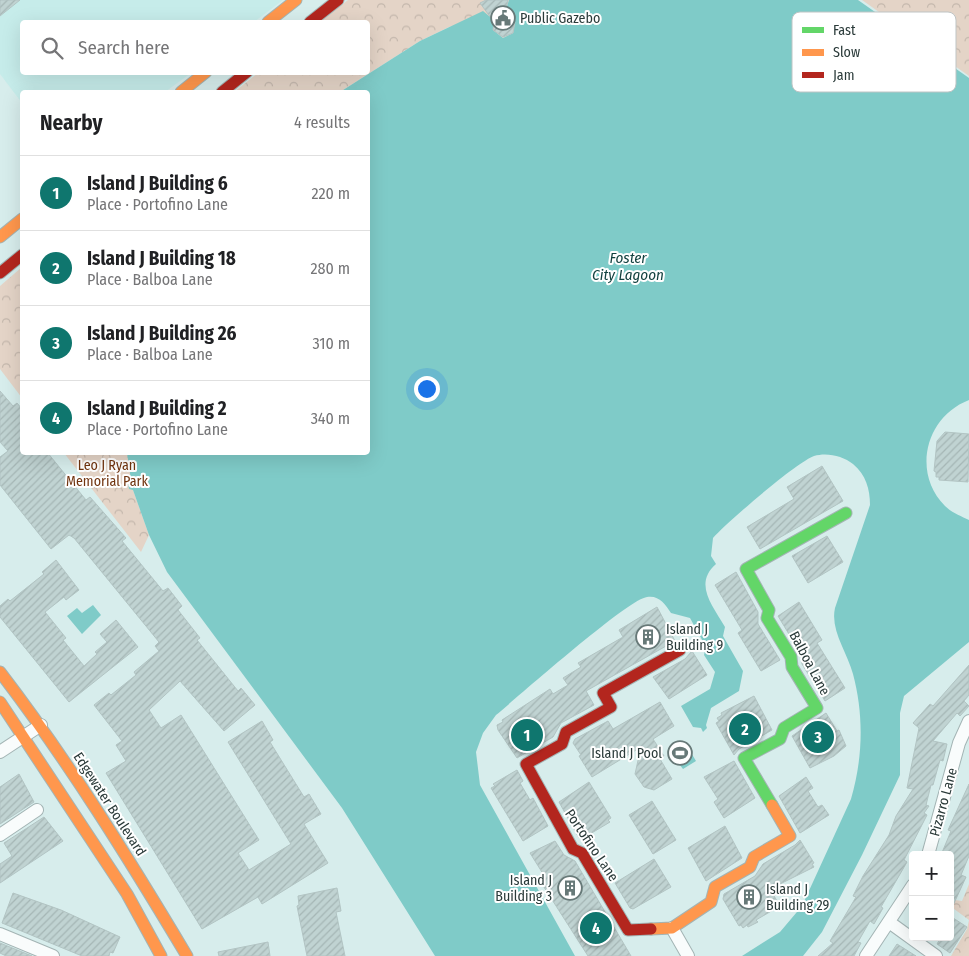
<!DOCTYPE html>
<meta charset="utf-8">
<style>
:root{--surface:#fff;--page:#f6f6f6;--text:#202124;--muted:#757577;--line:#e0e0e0;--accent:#0f766e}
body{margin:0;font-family:"Fira Sans Condensed",sans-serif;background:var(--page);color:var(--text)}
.controls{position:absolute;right:15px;bottom:15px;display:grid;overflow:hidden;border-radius:5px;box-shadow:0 5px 20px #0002}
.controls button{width:45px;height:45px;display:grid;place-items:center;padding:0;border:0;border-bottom:1px solid var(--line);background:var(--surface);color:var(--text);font:25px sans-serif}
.you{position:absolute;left:426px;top:388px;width:18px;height:18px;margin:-12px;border:4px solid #fff;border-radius:50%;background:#1a73e8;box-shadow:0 0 0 8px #1a73e833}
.badge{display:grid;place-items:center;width:32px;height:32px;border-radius:50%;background:var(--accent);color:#fff;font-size:16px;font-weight:700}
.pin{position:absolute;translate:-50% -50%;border:2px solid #fff;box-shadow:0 1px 5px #0006}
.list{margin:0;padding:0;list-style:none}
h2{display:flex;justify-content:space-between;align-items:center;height:65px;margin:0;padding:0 20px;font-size:21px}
h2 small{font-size:16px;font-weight:400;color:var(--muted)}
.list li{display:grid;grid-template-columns:32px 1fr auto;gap:15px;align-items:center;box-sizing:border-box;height:75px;padding:0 20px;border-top:1px solid var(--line)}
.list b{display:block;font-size:19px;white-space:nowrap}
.list p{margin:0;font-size:16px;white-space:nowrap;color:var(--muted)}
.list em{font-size:16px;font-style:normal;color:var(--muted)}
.icon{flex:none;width:28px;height:28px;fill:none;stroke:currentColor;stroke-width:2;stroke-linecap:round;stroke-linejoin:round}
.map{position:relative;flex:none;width:969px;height:956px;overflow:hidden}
.search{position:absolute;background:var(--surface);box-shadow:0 5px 20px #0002;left:20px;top:20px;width:350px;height:55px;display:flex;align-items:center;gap:12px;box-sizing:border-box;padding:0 18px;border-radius:5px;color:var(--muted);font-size:19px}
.panel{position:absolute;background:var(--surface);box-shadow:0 5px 20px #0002;left:20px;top:90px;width:350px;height:365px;border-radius:5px}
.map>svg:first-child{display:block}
.built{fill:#c6ecea}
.park{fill:url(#park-crowns)}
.water{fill:#7fcbc8}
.building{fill:url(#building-hatch);stroke:#b2c4c3}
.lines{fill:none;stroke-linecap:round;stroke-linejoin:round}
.street-casing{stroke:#a3b4b4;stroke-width:14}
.fast-casing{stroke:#a3b4b4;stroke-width:13}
.slow-casing{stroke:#a3b4b4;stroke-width:13}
.jam-casing{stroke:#a3b4b4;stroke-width:13}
.street{stroke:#f9fcfc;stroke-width:12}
.fast{stroke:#63d668;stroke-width:11}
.slow{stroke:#ff974d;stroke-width:11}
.jam{stroke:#b3261e;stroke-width:11}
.labels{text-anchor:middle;stroke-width:4;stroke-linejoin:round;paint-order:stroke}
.poi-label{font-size:14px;fill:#2a3a39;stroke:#fff;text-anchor:start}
.park-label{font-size:14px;fill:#71340f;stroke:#fff}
.street-label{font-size:14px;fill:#2a3a39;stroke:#fff}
.water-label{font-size:15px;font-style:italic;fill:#12413f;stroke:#fff}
.key{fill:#fff;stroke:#bfc4c4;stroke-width:1}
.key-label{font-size:14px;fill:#2a3a39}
</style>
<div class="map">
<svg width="969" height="956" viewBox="0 0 969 956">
<defs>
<pattern id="park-crowns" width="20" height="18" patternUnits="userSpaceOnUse" patternTransform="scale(1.25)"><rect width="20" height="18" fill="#e4d4c7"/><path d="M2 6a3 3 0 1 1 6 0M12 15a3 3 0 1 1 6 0" fill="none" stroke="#c4b7ac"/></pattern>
<pattern id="building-hatch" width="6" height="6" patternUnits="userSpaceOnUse" patternTransform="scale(1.25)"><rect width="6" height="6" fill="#c0d3d2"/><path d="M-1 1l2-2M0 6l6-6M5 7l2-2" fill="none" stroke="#a5b6b5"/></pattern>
</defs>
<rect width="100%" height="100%" fill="#d7edec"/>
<path class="built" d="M0 0H283L254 22H22V72L191 73 165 92H22V103L0 74Z"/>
<path class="park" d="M348 0H509L507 6 501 9 515 21 513 33 503 38 493 30 489 16 449 27 420 41 340 92H234L258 73 368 72V22H320Z
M862 0H969V76Z
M22 267V398L0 369V286Z
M64 453H127L133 490 149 535 141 552Z
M969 884V920L950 906 955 900 962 901Z
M969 920V956H951L967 929Z"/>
<path class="water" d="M509 0H858L969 78V400C925 417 912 473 945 506 952 513 961 516 969 520V642L904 696 900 713V775L862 855 822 932 803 956H742L780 932 802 906 851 799C863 758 864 715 853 674 847 652 830 630 835 608L870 505C870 489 866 475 853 464 843 456 827 452 814 456 797 462 727 522 713 538L711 556 716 564C693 584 713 606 725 627L723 636 743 671 739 691 711 708 706 725 707 728 703 732 701 728 693 727 681 706 710 689 715 672 704 655 706 647 690 618 671 613C665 604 659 595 647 597 628 599 518 697 496 715L483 733 476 752 480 785 575 956H435L342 808 167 572 149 535 133 490 129 489 128 483 131 480 127 453 368 452V92H340L420 41 483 11 489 16 494 12 497 18 493 30 503 38 513 33 515 22 506 15H503L501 9 507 6Z
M93 605 101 615 82 634 67 616 77 608 82 613Z
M684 741 696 761 683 769 679 764 684 761 683 756 678 755 673 758 668 750Z"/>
<path class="building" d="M0 0H20L0 16Z
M486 0H508L505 14 515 22 513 33 503 37 493 30 494 22 480 3Z
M0 391 13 406 17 403 22 409V452H47L86 500 90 497 126 538 122 541 163 591 168 588 182 606 178 610 200 638 197 640 238 691 241 688 255 705 224 731 180 681 149 710 161 728 181 715 201 747 259 840 238 853 249 870 291 844 228 742 262 721 273 740 270 742 304 797 309 794 321 814 304 824 328 863 262 904 258 897 202 929 106 773 126 761 116 745 122 741 94 705 109 693 111 695 136 675 134 672 159 651 155 646 159 642 74 538 69 535 51 549 0 485V457L8 451 0 442Z
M945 432 969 434 968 482 939 480V477H936V472L934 471 937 441Z
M822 466 843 501 760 549 747 527 794 499 787 487Z
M827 536 843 562 808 583 792 556Z
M56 560 79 590 66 600 64 597 45 612 66 638 63 640 84 666 97 654 95 652 107 642 100 634 116 620 138 647 69 702 0 617V606L8 599 10 601 44 574 42 572Z
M736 572 758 612V624L780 660 761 671 738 633 742 630 715 585Z
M799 602 822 640 817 643 845 688 825 701 802 664 801 655 804 645 798 649 778 616Z
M657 607 675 641 586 691 594 705 561 723 553 737 517 758 498 730 497 725 503 722 502 720 550 689 553 694 568 685 563 678 581 667 578 663 623 637 619 630Z
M692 651 707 675 669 699 653 677 685 659Z
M969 665V695L964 701 969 706 960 716 957 713 933 741 947 744 943 761 940 760 933 785H931L926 805 929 806 924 813 927 815 904 860 907 862 881 907 883 908 874 924 870 921 858 942 861 943 854 956H818L833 943 830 941 856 897 853 896 863 876 889 835 896 816 913 789 907 788 919 728 913 723 930 704 933 706Z
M754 696 772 730 739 749 734 755 716 723 719 721 717 718 722 715 721 713Z
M660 702 674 726 653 739 664 756 660 759 672 779 654 790 644 787 635 774 641 747 592 777 579 756 581 755 573 743 575 739 608 721 613 729Z
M826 713 837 731 839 730 846 746 834 756 810 768 792 736Z
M734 761 755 798 724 818 714 802 718 799 704 777Z
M517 770 523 781 520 783 530 800 533 798 548 826 523 841 491 788 495 786 493 784Z
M19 774 34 802 0 824V787Z
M806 777 813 788 808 791 818 807 822 805 829 815 800 833 779 796Z
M589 782 611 818 608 820 610 822 585 837 584 835 579 838 559 802Z
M969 784V856L961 875 966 877 950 912V855H941L951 831 948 830Z
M652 801 676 840 653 854 629 815Z
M44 817 63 841 0 883V864L12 856 4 843Z
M725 826 742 858 706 881 688 848Z
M800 840 814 863 812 864 814 867 770 889 780 906 756 920 758 922 748 927 747 925 743 928 741 925 739 926 723 899 724 894 755 876 763 864 795 845Z
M555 841 564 855 575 861 631 956H588L542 884 544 883 542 879 545 877 530 853Z
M654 859 671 887 633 909 630 908 615 883Z
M337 888 341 911 336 912 345 956H307L297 906 299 905 298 896Z
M13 893 61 910 120 937 113 953 110 952 109 956H82L2 923Z
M950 916 967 927 950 953 937 944 941 937H950Z
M268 942 270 956H219L218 952Z
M0 943 32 956H6L0 953Z
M897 944 916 956H889Z"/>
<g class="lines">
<g class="street-casing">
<path id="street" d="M0 752 41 725
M0 835 37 810
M928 855 959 743 969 721
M889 922 936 956
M672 928 688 956
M0 934 53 956
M866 956 913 885"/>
</g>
<g class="fast-casing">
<path id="fast" d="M772 805 744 758 780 739 784 728 817 708 792 667 791 657 767 618 769 610 746 569 846 513"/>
</g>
<g class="slow-casing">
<path id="slow" d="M268 22 296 0
M181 92 206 72
M0 237 22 219
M0 672C69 762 129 859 187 956
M0 702 127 894 161 956
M651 929 672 928 711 902 715 887 750 867 754 857 790 836 772 805"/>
</g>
<g class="jam-casing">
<path id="jam" d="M310 22 338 0
M222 92 247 72
M0 273 22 255
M651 929 628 930 582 853 573 849 526 764 562 744 566 732 611 707 603 693 680 650"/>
</g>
<use href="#street" class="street"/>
<use href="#fast" class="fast"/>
<use href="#slow" class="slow"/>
<use href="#jam" class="jam"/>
</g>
<defs>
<g id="civic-ring" transform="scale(1.25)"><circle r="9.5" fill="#fff" stroke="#677978" stroke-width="1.5"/><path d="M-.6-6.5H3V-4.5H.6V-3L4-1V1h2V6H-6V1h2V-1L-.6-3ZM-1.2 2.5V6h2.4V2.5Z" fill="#677978"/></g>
<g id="building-ring" transform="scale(1.25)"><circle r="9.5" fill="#fff" stroke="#677978" stroke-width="1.5"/><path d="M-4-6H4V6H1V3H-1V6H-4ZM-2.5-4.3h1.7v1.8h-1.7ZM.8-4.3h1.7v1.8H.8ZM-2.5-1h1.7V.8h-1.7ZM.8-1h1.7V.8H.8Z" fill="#677978"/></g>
<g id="stadium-ring" transform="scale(1.25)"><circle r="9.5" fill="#fff" stroke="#677978" stroke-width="1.5"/><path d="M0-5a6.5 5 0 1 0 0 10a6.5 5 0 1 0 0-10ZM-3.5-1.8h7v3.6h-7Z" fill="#677978"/></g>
</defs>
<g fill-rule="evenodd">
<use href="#civic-ring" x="503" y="18"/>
<use href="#building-ring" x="648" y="637"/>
<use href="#stadium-ring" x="680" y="753"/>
<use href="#building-ring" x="570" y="888"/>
<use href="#building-ring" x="749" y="897"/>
</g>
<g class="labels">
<g class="poi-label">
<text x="520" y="23">Public Gazebo</text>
<text x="666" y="634">Island J<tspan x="666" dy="16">Building 9</tspan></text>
<text x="662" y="758" text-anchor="end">Island J Pool</text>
<text x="552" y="885" text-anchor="end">Island J<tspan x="552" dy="16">Building 3</tspan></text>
<text x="766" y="894">Island J<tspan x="766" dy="16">Building 29</tspan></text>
</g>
<g class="park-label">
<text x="107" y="470">Leo J Ryan<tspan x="107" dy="16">Memorial Park</tspan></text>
</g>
<g class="street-label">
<text transform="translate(810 663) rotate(62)" y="5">Balboa Lane</text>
<text transform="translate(943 802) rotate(-75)" y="5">Pizarro Lane</text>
<text transform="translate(110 804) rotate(57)" y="5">Edgewater Boulevard</text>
<text transform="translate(592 845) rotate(56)" y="5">Portofino Lane</text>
</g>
<g class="water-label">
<text x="628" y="263">Foster<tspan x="628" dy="17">City Lagoon</tspan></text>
</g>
</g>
<rect x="792" y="12" width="164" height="80" rx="8" class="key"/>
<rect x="802" y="27" width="22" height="6" fill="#63d668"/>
<rect x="802" y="49" width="22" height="7" fill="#ff974d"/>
<rect x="802" y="72" width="22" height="6" fill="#b3261e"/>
<g class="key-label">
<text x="833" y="35">Fast</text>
<text x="833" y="57">Slow</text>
<text x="833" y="80">Jam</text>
</g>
</svg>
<div class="controls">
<button>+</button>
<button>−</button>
</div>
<div class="you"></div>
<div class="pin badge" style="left:527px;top:735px">1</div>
<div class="pin badge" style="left:745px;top:729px">2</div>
<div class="pin badge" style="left:818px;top:737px">3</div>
<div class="pin badge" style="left:596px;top:928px">4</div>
<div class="search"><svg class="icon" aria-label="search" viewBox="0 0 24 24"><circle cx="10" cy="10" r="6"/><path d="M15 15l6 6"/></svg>Search here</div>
<section class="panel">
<h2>Nearby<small>4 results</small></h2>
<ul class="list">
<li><span class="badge">1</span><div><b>Island J Building 6</b><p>Place · Portofino Lane</p></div><em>220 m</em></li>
<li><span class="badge">2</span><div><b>Island J Building 18</b><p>Place · Balboa Lane</p></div><em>280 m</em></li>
<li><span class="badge">3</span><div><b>Island J Building 26</b><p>Place · Balboa Lane</p></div><em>310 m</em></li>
<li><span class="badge">4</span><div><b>Island J Building 2</b><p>Place · Portofino Lane</p></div><em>340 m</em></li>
</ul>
</section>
</div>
